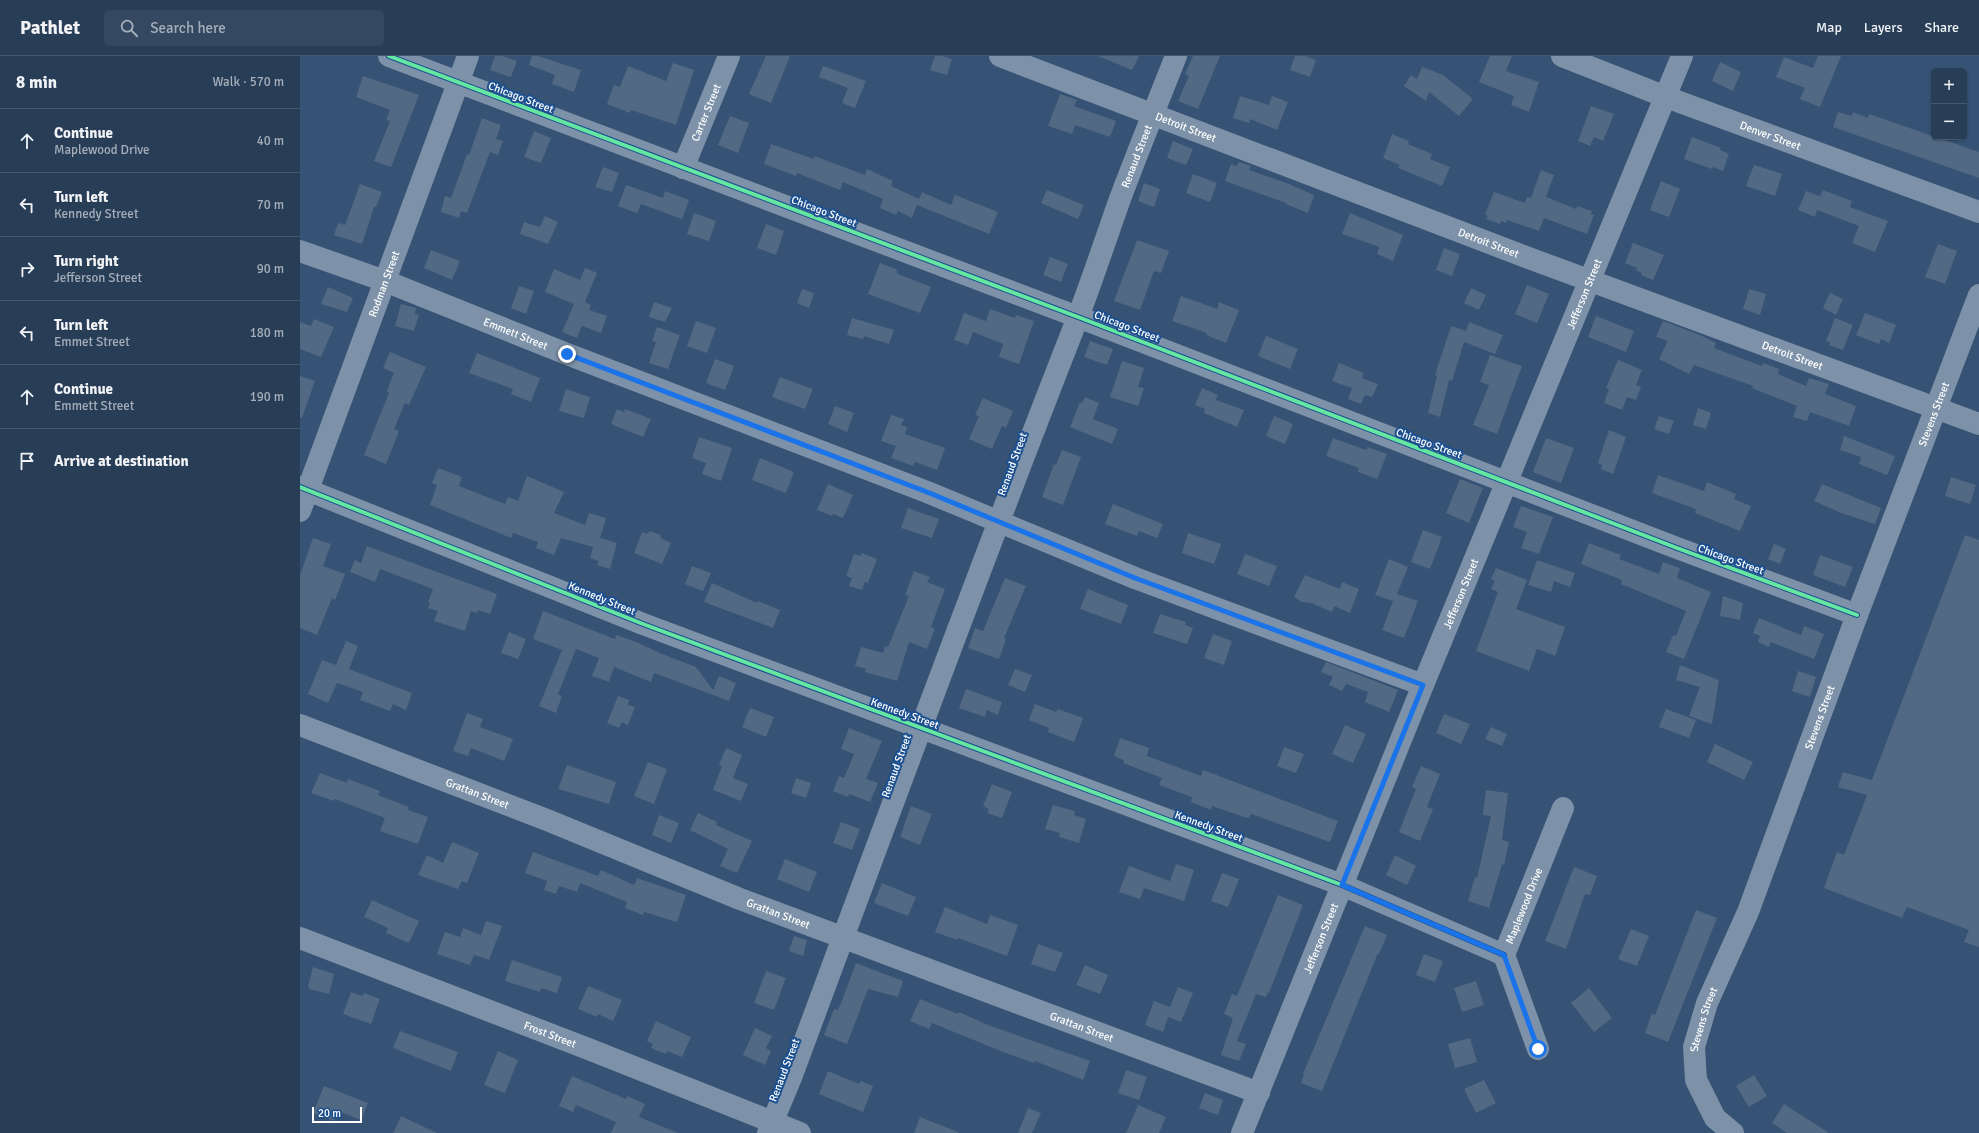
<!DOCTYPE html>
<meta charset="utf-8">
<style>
:root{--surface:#283e57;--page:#344961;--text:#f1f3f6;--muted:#a5aeba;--line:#44576d}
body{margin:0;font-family:Signika,sans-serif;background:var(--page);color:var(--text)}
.controls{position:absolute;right:12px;top:12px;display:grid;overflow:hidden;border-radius:6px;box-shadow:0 1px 3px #0004}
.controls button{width:36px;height:36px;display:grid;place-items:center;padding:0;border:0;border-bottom:1px solid var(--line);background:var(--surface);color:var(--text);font:20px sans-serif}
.scale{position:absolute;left:12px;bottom:10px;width:50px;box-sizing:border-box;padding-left:4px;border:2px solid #fff;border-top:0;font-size:11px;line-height:14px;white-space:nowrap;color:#fff;-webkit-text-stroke:3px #1b4f8f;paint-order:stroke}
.stop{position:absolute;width:12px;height:12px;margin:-9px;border:3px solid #1a73e8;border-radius:50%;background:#fff}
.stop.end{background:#1a73e8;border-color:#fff;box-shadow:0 1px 4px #0008}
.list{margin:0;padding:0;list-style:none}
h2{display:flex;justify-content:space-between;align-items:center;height:52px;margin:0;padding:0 16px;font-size:17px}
h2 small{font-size:13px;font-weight:400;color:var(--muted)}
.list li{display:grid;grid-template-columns:26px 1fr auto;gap:12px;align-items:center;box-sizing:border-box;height:64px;padding:0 16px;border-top:1px solid var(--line)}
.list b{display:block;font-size:15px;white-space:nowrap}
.list p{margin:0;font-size:13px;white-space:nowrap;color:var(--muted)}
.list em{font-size:13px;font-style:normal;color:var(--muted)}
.icon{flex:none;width:22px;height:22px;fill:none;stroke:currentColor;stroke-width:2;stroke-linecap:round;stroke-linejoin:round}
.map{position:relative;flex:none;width:1679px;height:1077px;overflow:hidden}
header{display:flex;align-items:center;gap:24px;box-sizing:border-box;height:56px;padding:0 20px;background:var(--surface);border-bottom:1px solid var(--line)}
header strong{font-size:19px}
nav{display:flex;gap:22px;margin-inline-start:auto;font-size:14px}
.search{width:280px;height:36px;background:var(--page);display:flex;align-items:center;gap:10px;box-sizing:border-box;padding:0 14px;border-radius:6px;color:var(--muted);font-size:15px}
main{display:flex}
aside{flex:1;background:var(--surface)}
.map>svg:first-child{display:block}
.building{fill:#526984}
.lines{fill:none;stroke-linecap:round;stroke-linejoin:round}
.minor{stroke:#7d92a8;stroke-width:22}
.cycleway-casing{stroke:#1b4f8f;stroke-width:6}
.cycleway{stroke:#66e7a1;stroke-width:4}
.route{stroke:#1a73e8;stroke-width:5}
.labels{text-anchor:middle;stroke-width:4;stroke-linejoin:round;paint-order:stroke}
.street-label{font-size:11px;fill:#fff;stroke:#1b4f8f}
</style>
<header>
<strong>Pathlet</strong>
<div class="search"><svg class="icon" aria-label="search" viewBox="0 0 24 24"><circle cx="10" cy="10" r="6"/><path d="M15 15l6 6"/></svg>Search here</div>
<nav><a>Map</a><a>Layers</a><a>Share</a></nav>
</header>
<main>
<aside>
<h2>8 min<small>Walk · 570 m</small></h2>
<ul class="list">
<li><svg class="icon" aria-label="ahead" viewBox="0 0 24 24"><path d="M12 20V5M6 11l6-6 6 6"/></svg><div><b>Continue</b><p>Maplewood Drive</p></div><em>40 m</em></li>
<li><svg class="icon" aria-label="left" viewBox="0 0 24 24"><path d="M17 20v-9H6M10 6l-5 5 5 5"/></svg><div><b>Turn left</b><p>Kennedy Street</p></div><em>70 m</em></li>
<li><svg class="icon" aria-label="right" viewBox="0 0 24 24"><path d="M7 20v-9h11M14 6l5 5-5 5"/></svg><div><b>Turn right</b><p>Jefferson Street</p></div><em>90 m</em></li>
<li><svg class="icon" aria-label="left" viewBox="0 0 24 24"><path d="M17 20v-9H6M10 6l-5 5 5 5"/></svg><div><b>Turn left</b><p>Emmet Street</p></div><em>180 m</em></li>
<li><svg class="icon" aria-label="ahead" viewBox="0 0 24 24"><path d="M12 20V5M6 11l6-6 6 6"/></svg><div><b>Continue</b><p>Emmett Street</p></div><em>190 m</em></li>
<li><svg class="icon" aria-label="arrive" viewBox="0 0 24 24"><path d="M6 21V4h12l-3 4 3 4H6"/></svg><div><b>Arrive at destination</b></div></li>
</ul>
</aside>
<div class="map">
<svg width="1679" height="1077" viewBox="0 0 1679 1077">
<rect width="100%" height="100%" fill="#365274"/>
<path class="building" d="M195 0H203L217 5 211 21 190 14Z
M232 0H238L281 14 274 36 252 28 255 19 229 9Z
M466 0H490L471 47 449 38Z
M635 0H642L652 3 647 19 630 14Z
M798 0H839L832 14Z
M893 0H920L898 53 878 45 889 20 885 18Z
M995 0H1005L1016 4 1010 21 990 14Z
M1190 0H1212L1206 15 1239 26 1229 56 1211 49 1214 40 1179 26Z
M1518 0H1541L1520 51 1500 43 1505 32 1476 21 1484 1 1513 12Z
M1420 6 1441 16 1433 35 1412 25Z
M373 7 394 14 376 69 331 54 330 57 307 48 314 29 320 31 328 10 366 25Z
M523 10 566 25 555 52 542 47 548 32 519 21Z
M1122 11 1143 19 1173 43 1159 60 1129 36 1126 45 1104 30 1111 19 1117 23Z
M63 20 119 39 91 111 74 105 90 65 86 64 90 54 56 41Z
M760 38 777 44 774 50 816 65 810 81 775 69 772 78 748 70Z
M940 40 969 49 972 40 988 46 977 74 950 63 949 67 933 62Z
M1291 50 1314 58 1303 85 1294 81 1290 90 1278 85Z
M1538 56 1552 60 1553 56 1568 62 1569 58 1679 96V122L1533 71Z
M430 60 449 67 438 97 418 89Z
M182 62 201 69 196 83 203 85 198 99 190 96 167 157 161 155 159 162 141 156 145 140 151 142 167 98 169 99Z
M234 75 251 82 241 107 224 101Z
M1092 78 1109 85 1108 88 1132 98 1130 103 1150 111 1142 130 1098 112 1100 109 1083 102Z
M1392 81 1421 92 1420 94 1429 98 1423 115 1413 111 1412 113 1384 103Z
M873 85 893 93 886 109 867 102Z
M471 88 514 103V100L565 119 567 113 593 125 591 130 619 143 622 136 651 149 655 139 698 156 689 178 617 149 612 162 598 155 596 159 580 152 583 143 543 126 540 134 497 117 496 120 464 108Z
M939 106 951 110 949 114 989 128 1014 139 1008 157 986 148V147L925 125 931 108 937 110Z
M1454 109 1482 118 1475 140 1446 130Z
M303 111 319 117 312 136 295 131Z
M1241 114 1254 119 1246 141 1276 153 1277 150 1292 155 1291 158 1294 159 1287 178 1244 162 1239 175 1207 164 1206 167 1201 165 1200 168 1186 163 1188 160 1185 158 1194 136 1225 147 1227 141 1231 142Z
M893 118 917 127 910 146 886 137Z
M1361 125 1380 133 1369 161 1350 154Z
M844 127 860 133 854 151 838 145Z
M60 128 82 136 76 151H74L62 188 34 179 38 167 45 169Z
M326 129 363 142 365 135 389 144 382 163 341 148 337 157 318 150Z
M747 134 784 149 778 163 741 147Z
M1523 134 1552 145 1550 151 1588 165 1575 196 1552 187 1559 170 1517 154 1515 161 1498 154 1506 135 1520 140Z
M394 157 416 165 409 185 387 178Z
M1050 157 1103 179 1093 205 1077 198 1079 192 1077 190 1042 178Z
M245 160 258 166 248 188 220 178 224 166 240 171Z
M466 168 484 175 476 199 457 192Z
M837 184 869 195 861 217 854 215 840 254 814 245Z
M1333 187 1364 199 1353 224 1341 219 1342 217 1336 214 1337 212 1325 207Z
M1638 188 1657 195 1645 228 1625 221Z
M1144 192 1160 198 1152 220 1136 214Z
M131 194 160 205 152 224 124 212Z
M750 201 768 208 761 226 743 219Z
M580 207 596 213 598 218 631 231 620 257 568 238Z
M285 212 297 217 285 246 291 249 289 254 307 260 301 277 282 270 277 282 262 276 274 248 245 236 254 213 280 224Z
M1227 229 1249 238 1237 267 1215 258Z
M219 230 234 235 226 258 211 252Z
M28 231 53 242 47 256 21 248Z
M1171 232 1186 239 1179 254 1164 247Z
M502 233 514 237 509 252 497 247Z
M1449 233 1466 238 1460 259 1443 253Z
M1530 237 1543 243 1536 259 1523 252Z
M881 240 917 253 919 246 939 254 926 287 906 279 907 277 872 265Z
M354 246 372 252 365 266 349 261Z
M101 248 116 252 115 258 119 259 114 275 95 270Z
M690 253 715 262 716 259 734 265 719 308 699 301 703 288 673 276 668 289 654 284 664 257 686 265Z
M1565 257 1596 269 1589 287 1581 283 1579 288 1556 279Z
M1296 260 1334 275 1326 296 1288 281Z
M552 262 594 274 589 288 564 280 563 283 547 279Z
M1535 262 1553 269 1543 294 1529 289 1530 286 1526 285Z
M14 263 34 271 21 301 0 293V266L11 270Z
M396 265 416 272 407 297 387 290Z
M1363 265 1400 279 1416 287 1414 292 1462 310 1463 307 1479 313 1478 318 1506 330 1509 322 1529 328 1525 338 1556 350 1549 370 1510 356 1507 365 1493 361 1497 350 1452 332 1453 330 1394 309 1389 318 1359 303 1368 285 1356 281Z
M1169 266 1203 279 1195 298 1164 286 1152 325 1149 324 1140 361 1128 357 1137 320 1135 319 1151 270 1166 275Z
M357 271 380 279 368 313 349 307 356 286 352 285Z
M966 280 998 293 990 313 958 300Z
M790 285 813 293 807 309 784 301Z
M90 296 126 311 109 349 105 347 94 373 99 375 86 408 64 399 89 337 87 336 89 329 94 317 83 312Z
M177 297 240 322 231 346 211 338 213 333 169 317Z
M1190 299 1222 310 1197 378 1173 369 1189 329 1180 326Z
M415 303 434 310 425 334 406 327Z
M1318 304 1342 314 1336 329 1341 331 1336 344 1327 341 1322 354 1304 347 1309 333 1306 332Z
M822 305 844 312 838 331 844 332 838 350 810 341Z
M1039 307 1064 317 1062 322 1078 328 1072 341 1065 339 1061 348 1048 343 1052 332 1032 325Z
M0 320 15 325 2 362 0 361Z
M480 321 513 333 505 353 472 341Z
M902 332 918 339 916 344 944 354 937 371 904 357 905 353 895 349Z
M266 333 290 341 284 362 259 355Z
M785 341 799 347 793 363 818 373 812 388 770 371 780 346 782 347Z
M683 342 713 355 706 372 702 370 692 393 669 383 679 360 675 359Z
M535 350 554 357 547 376 528 368Z
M1398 352 1411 357 1406 373 1393 369Z
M317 353 324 356 325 353 351 363 343 381 311 368Z
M591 359 604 363 601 369 607 371 605 378 645 392 637 414 615 406 613 410 591 402 596 390 581 385Z
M974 360 993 368 985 388 966 380Z
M1359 360 1374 365 1369 378 1354 373Z
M1309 374 1326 381 1313 418 1301 413 1302 409 1298 407Z
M1544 380 1595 400 1587 419 1559 408 1561 401 1540 394Z
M399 381 432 392 421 425 402 418 406 407 392 402Z
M1033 382 1066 394 1068 391 1087 398 1077 423 1058 416 1059 412 1026 400Z
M1246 382 1274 392 1261 427 1233 416Z
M762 394 781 401 763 449 742 441 754 408 756 409Z
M460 402 494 416 486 437 452 424Z
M138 412 162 421 159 430 205 448 208 441 218 445 227 420 264 436 254 457 285 469 289 457 306 462 300 482 317 487 310 513 297 509 299 505 290 502 293 491 261 482 254 499 236 492 238 486 213 477 211 482 130 449 137 429 132 427Z
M1358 419 1404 435 1407 426 1436 438 1434 443 1451 450 1440 475 1395 457 1396 453 1352 437Z
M1651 421 1676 429 1670 448 1645 440Z
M1160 423 1183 432 1169 467 1146 457Z
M528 428 553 439 543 462 533 458 532 460 517 454Z
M1522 428 1581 452 1575 468 1541 457 1514 445Z
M813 448 863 468 857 482 839 475 837 480 805 468Z
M1221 450 1253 461 1239 498 1221 492 1227 476 1213 471Z
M608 452 639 463 632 482 601 472Z
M1123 474 1142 481 1130 513 1111 506Z
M349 475 361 479 360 482 371 487 362 508 334 497 342 476 348 478Z
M888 477 921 488 914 508 882 497Z
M1665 479 1679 484V891L1664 886 1669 874 1607 851 1602 862 1524 832 1537 796 1544 799 1567 739 1538 731 1543 716 1572 724Z
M13 482 31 488 23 510 45 518 35 544 32 542 17 579 0 572V519Z
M1289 487 1321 499 1319 503 1359 518 1363 506 1380 512 1377 522 1411 536 1384 603 1366 596 1373 579 1376 580 1386 555 1321 528 1322 524 1281 508Z
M1474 488 1486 493 1480 508 1468 503Z
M67 490 197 538 190 558 178 554 177 557 171 555 165 575 134 565 138 555 128 552 130 547 128 546 133 533 80 513 75 526 50 516 55 504 61 507Z
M562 497 577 503 568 527 565 526 562 534 549 530 552 522 546 520 554 498 560 500Z
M945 498 977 510 969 530 937 518Z
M1520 499 1553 511 1545 531 1513 519Z
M1089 503 1108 511 1097 538 1118 545 1104 582 1082 574 1093 545 1075 539Z
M1237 504 1275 517 1270 531 1254 525 1251 536 1228 529Z
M392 510 411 517 403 535 385 528Z
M1196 512 1227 524 1216 553 1265 571 1255 600 1237 593 1229 615 1176 595 1198 536 1191 533 1195 525 1191 523Z
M614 515 630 521 627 526 645 533 631 571 635 573 627 593 609 586 597 625 565 616 566 613 555 610 561 591 583 597 585 590 588 591 609 540 605 539Z
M1005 519 1040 533 1042 526 1059 533 1050 557 1034 550 1032 556 1011 547 1002 546 994 541Z
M705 522 726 530 704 582 706 583 699 603 668 592 675 572 683 575Z
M412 527 457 547 458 545 480 554 473 572 404 546Z
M788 533 828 549 821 568 780 553Z
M1423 540 1443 547 1440 564 1420 560Z
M243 555 315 583 316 579 336 586 362 598 396 611 413 634 419 620 436 627 429 645 354 617 351 626 314 611 309 626 292 620 299 602 276 593 258 638 262 640 256 657 239 650 262 594 233 583Z
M860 558 886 566 885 569 893 572 887 588 853 577Z
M1459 562 1501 579 1504 570 1524 578 1514 603 1471 586 1469 591 1458 586 1460 580 1453 577Z
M209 576 226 583 218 603 201 597Z
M913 578 932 585 924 609 904 602Z
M46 585 58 590 49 613 112 637 106 654 93 648 90 655 60 644 63 636 37 627 28 647 8 638 22 604 36 609Z
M1026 606 1098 634 1089 656 1065 646 1068 636 1046 628 1042 635 1029 629 1033 621 1021 616Z
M1380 609 1419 624 1412 668 1389 660 1400 631 1376 624Z
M715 613 732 619 725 636 708 629Z
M1498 615 1516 621 1510 641 1492 635Z
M666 633 702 646 698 659 687 654 685 661 659 652Z
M318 640 329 644 328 649 335 651 328 669 322 666 319 672 307 667Z
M735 648 756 656 758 653 783 662 774 686 748 676 749 672 729 664Z
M450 652 474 661 466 681 442 671Z
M1366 653 1396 664 1389 682 1359 671Z
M167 657 183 663 180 671 213 683 204 705 171 692 168 700 153 695Z
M1144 658 1170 668 1161 688 1136 677Z
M1045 669 1066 678 1053 707 1032 698Z
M1191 671 1207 678 1202 690 1185 683Z
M549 672 582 685 566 723 578 727 570 746 549 738 548 741 533 735 539 720 544 722 554 698 541 693Z
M820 682 849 692 847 700 901 720 903 714 1038 765 1030 786 951 758 949 762 944 761 912 750 911 754 891 746 892 741 859 729 862 722 823 707 824 704 814 700Z
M1415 688 1453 706 1444 724 1407 706Z
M984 691 1004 698 996 717 977 710Z
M426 692 442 699 433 722 448 728 441 745 413 734 422 710 419 709Z
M348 706 367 713 354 748 334 740Z
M267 709 316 726 309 748 258 733Z
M1121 710 1140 718 1127 751 1133 753 1120 785 1099 776 1116 733 1112 731Z
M20 717 47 727 48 723 80 735 78 739 109 751 108 754 128 761 118 788 80 775 85 762 35 743 34 745 11 737Z
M496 722 511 727 506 742 491 737Z
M692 728 712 736 702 762 687 757 689 753 683 750Z
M1186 734 1208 737 1202 784 1209 786 1204 809 1202 808 1189 852 1168 845 1175 821 1177 822 1191 760 1183 759Z
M753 749 775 755 774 759 786 763 779 787 759 781 760 777 745 773Z
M611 750 632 758 620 789 600 781Z
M398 757 417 766 416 769 452 785 437 817 420 810 428 793 390 774Z
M359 759 379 767 371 787 352 779Z
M541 766 560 773 552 794 533 787Z
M152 786 179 797 167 827 162 825 158 833 118 819 127 799 143 807Z
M233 796 298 820 301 814 334 829 337 822 386 839 377 866 344 856 343 859 325 852 327 846 280 827 277 836 259 830 256 838 244 834 247 825 225 817Z
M1095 799 1116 810 1107 829 1086 819Z
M485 803 517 816 509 836 477 823Z
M876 808 894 814 884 845 844 832 840 843 819 836 829 810 870 825Z
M1274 811 1297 820 1290 839 1285 838 1266 893 1245 885Z
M922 817 939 823 928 851 911 845Z
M582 827 616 841 608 860 574 847Z
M978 839 1003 849 969 937 968 936 966 941 956 938 937 985 946 988 939 1005 921 999 933 962 924 958 932 938 937 940Z
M72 844 119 865 109 887 86 877 88 872 64 861Z
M645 851 687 868 690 859 718 869 707 900 658 882 657 884 635 876Z
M1396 854 1417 862 1368 986 1345 977 1352 957 1355 959Z
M186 865 202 870 189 904 174 899 170 909 137 898 145 876 160 881 163 872 181 879Z
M1065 870 1087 879 1079 898 1078 897 1022 1035 1001 1027 1004 1019 1003 1018Z
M1331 873 1349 880 1337 910 1318 903Z
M494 880 507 884 503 900 489 895Z
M738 888 763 897 755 916 731 908Z
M1124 898 1143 905 1135 926 1116 919Z
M212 904 262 921 257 937 241 932 240 936 205 925Z
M556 907 603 925 598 941 568 933 547 988 524 979 534 953 538 954 541 947Z
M785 909 808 919 800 938 776 929Z
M13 911 34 918 29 938 9 933V930H8Z
M466 915 486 922 474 954 454 947Z
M1176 925 1184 949 1162 956 1154 932Z
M288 930 322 944 313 965 298 958 297 961 278 953Z
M878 931 893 937 881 966 868 961 863 976 845 969 854 945 870 951Z
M1289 932 1312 962 1294 976 1271 947Z
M51 936 63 940 64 937 80 943 71 968 43 958Z
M620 943 658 958 659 956 688 969 790 1005 783 1024 735 1005 734 1007 703 996 632 967 629 973 610 965Z
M356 965 391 981 382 1001 367 995 366 998 351 992 353 988 347 985Z
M455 972 472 980 466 992 471 995 465 1009 443 999Z
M100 975 158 996 151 1015 93 992Z
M1170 982 1177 1006 1155 1012 1148 988Z
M198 995 218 1004 205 1037 184 1029Z
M826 1014 847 1021 839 1044 818 1037Z
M528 1015 559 1028 561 1025 573 1030 563 1056 519 1038Z
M1454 1019 1467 1040 1449 1051 1436 1030Z
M272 1020 326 1043 327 1040 345 1048 339 1061 378 1077H311L316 1066 276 1049 273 1056 259 1050Z
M1184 1024 1196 1047 1176 1057 1164 1033Z
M24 1030 68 1047 61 1064 38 1055 34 1065 13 1057Z
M905 1037 923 1044 918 1059 899 1052Z
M1484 1048 1529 1077H1487L1472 1067Z
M838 1049 866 1061 859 1077H826Z
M728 1052 741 1057 732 1077H718Z
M101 1060 137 1077H93Z
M620 1061 658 1076V1077H614Z"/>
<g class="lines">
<g class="minor">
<path d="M89 0 778 261 1377 492 1557 559"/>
<path id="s1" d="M700 0 1234 204 1679 368"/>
<path id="s2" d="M1262 0 1366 41 1679 156"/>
<path id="s3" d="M383 112 429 0"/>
<path id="s4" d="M0 195 85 225 267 298 627 436 835 522 1123 629"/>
<path d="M0 431 343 568 1042 829 1204 899"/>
<path id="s5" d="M0 455 168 0"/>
<path id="s6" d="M0 669 247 764 440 843 959 1037"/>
<path id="s7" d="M0 882 291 994 500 1077"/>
<path id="s8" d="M1238 993 1204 899 1263 752"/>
<path id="s9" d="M468 1077 492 1019C586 766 679 513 778 261 793 222 806 182 820 143 838 95 857 48 876 0"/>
<path id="s10" d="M942 1077 1123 629 1382 0"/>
<path id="s11" d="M1433 1077 1415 1062 1396 1024 1394 991 1407 947 1448 856 1557 559 1679 239"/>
</g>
<g class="cycleway-casing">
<path id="cycleway" d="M89 0 778 261 1377 492 1557 559
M0 431 343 568 1042 829 1204 899"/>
</g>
<use href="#cycleway" class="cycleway"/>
</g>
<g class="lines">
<path class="route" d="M267 298 627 436 835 522 1123 629 1042 829 1204 899 1238 993"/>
</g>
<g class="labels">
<g class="street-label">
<text transform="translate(221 41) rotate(21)" y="4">Chicago Street</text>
<text dy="4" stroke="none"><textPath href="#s3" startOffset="60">Carter Street</textPath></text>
<text dy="4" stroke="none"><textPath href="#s1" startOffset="199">Detroit Street</textPath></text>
<text dy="4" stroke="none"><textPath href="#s2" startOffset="223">Denver Street</textPath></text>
<text dy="4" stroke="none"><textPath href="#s9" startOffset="1044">Renaud Street</textPath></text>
<text transform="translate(524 155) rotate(21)" y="4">Chicago Street</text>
<text dy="4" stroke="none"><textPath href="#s1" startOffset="523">Detroit Street</textPath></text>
<text dy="4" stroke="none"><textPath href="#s5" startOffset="242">Rodman Street</textPath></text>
<text dy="4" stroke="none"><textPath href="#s10" startOffset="906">Jefferson Street</textPath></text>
<text transform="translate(827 270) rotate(21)" y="4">Chicago Street</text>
<text dy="4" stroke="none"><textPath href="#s4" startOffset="231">Emmett Street</textPath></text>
<text dy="4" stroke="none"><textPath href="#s1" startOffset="847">Detroit Street</textPath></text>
<text dy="4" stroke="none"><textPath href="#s11" startOffset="776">Stevens Street</textPath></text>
<text transform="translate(1129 387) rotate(20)" y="4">Chicago Street</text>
<text transform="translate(712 408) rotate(-70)" y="4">Renaud Street</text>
<text transform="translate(1431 503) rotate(20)" y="4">Chicago Street</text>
<text dy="4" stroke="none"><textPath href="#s10" startOffset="582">Jefferson Street</textPath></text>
<text transform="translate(302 542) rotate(22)" y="4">Kennedy Street</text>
<text transform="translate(605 657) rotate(20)" y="4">Kennedy Street</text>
<text dy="4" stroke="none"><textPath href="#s11" startOffset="452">Stevens Street</textPath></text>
<text transform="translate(596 710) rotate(-70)" y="4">Renaud Street</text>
<text dy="4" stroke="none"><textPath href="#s6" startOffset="190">Grattan Street</textPath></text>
<text transform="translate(909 770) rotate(20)" y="4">Kennedy Street</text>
<text dy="4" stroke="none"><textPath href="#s8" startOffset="153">Maplewood Drive</textPath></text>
<text dy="4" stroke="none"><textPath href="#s6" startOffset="514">Grattan Street</textPath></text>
<text dy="4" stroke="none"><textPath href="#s10" startOffset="210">Jefferson Street</textPath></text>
<text dy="4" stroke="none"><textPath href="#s11" startOffset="128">Stevens Street</textPath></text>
<text dy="4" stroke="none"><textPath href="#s6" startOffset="838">Grattan Street</textPath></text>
<text dy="4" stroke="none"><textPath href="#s7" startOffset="268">Frost Street</textPath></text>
<text transform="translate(484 1014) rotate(-69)" y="4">Renaud Street</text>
</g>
</g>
</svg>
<div class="controls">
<button>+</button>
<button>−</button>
</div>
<div class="scale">20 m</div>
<div class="stop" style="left:1238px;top:993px"></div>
<div class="stop end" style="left:267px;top:298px"></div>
</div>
</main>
